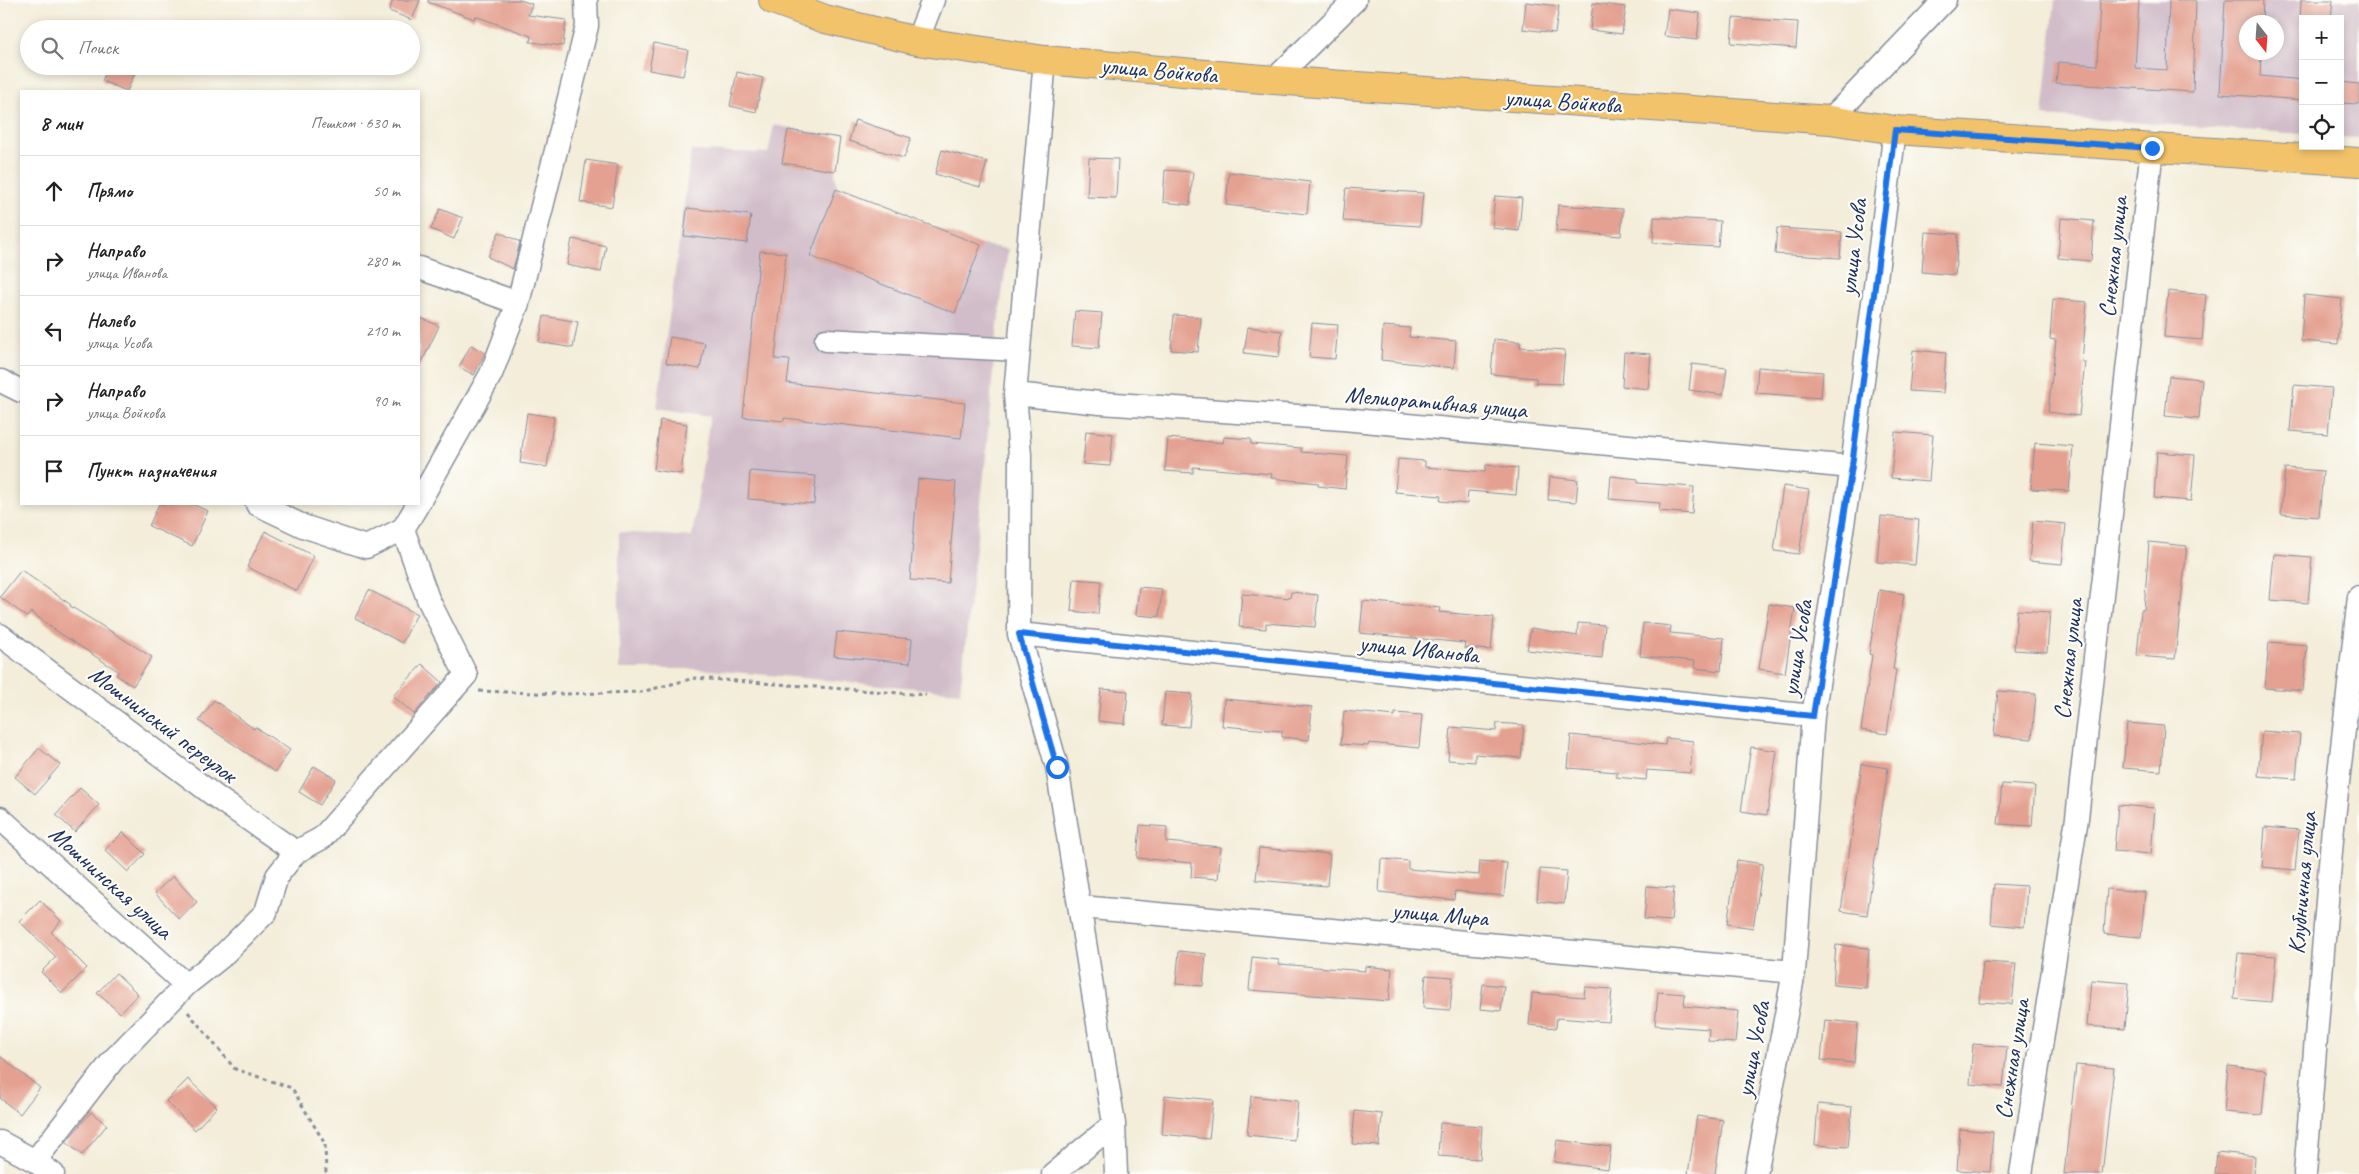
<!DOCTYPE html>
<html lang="ru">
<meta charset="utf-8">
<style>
:root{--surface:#fff;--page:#f6f6f6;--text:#222;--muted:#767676;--line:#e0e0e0}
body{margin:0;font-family:Caveat,sans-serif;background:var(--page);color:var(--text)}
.controls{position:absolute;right:15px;top:15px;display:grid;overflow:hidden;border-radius:0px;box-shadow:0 2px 8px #0003}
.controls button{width:45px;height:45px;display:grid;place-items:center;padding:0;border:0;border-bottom:1px solid var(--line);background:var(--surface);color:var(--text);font:25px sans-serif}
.compass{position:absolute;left:2239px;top:15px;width:45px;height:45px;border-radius:50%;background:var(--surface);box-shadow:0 2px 8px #0003;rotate:163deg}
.stop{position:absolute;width:15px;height:15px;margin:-11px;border:4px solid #1a73e8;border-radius:50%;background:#fff}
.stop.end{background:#1a73e8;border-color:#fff;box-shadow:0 1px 5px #0008}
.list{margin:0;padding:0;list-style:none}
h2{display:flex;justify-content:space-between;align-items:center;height:65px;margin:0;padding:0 20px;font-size:21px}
h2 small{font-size:16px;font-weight:400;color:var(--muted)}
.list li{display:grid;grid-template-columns:32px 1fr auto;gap:15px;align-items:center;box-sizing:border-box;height:70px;padding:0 20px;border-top:1px solid var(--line)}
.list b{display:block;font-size:19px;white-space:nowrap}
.list p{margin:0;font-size:16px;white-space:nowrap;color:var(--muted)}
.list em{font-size:16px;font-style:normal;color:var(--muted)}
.icon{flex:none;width:28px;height:28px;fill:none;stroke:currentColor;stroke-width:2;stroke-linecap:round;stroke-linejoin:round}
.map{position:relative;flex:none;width:2359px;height:1174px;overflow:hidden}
.search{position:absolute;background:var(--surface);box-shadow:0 2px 8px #0003;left:20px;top:20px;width:400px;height:55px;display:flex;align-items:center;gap:12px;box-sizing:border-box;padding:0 18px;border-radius:28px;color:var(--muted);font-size:19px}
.panel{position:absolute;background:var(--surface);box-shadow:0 2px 8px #0003;left:20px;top:90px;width:400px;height:415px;border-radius:0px}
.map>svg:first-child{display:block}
.industrial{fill:#d1bdc9;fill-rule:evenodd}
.building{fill:#e4a191}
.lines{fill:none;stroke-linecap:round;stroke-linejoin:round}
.minor-casing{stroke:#878e9c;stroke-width:25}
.major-casing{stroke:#878e9c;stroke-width:30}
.path{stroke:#878e9c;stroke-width:3;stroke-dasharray:4 4;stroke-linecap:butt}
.minor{stroke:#fff;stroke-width:22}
.major{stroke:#f2c36a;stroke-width:28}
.route{stroke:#1a73e8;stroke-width:6}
.labels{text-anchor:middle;stroke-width:4.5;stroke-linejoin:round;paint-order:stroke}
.street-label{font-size:24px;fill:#1b2f5e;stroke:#fdfcf7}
</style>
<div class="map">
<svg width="2359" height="1174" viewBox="0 0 2359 1174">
<rect width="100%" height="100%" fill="#fdfcf7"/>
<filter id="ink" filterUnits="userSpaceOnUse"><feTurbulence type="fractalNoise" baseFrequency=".02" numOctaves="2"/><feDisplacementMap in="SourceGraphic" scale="10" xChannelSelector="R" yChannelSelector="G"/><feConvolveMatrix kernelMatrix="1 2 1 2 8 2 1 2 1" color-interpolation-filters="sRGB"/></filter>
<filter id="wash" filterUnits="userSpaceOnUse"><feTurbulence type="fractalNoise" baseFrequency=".0096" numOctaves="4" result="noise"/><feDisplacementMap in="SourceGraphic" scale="20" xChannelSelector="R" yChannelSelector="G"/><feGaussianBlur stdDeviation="1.12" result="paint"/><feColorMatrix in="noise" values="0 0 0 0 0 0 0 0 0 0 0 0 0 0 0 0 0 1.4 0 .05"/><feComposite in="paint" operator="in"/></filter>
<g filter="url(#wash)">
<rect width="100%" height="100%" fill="#f3edd9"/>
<path class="industrial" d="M2055 0H2359V138L2340 137V19H2303V134L2043 116ZM2246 22H2276V52H2246Z
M774 125 840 138 835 171 837 189 981 245 1008 249 995 348 985 466 960 692 699 669H619V532L692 537 710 416 657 408 691 151 768 153Z"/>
<g id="blocks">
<path class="building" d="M393 0H420L412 20 389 11Z
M428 0H520L532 4 528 15 566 20 563 46 530 42 531 36 475 16 474 19 428 2Z
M2100 0H2139L2135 68 2167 70 2169 0H2196L2193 92 2056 83 2058 62 2097 65Z
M2225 0H2263L2262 22H2246V52H2261L2260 76 2303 80V100L2220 94Z
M2301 0H2333L2331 19H2300Z
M1526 2 1559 6 1555 33 1523 29Z
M1593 3 1626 7 1622 34 1590 30Z
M1668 9 1700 13 1697 40 1664 36Z
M1733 18 1798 22 1796 48 1731 43Z
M654 43 688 50 683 76 649 70Z
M108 66H138L127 91 102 81Z
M737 72 763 78 756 112 730 106Z
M2340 82 2359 84V104L2340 103Z
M855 120 911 138 904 158 849 141Z
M788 130 840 138 835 171 782 163Z
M942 150 987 162 980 187 935 174Z
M1089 158 1118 159 1116 198 1087 197Z
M586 160 618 165 612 207 580 202Z
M1165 170 1193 172 1190 205 1163 202Z
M1229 172 1310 182 1307 214 1226 205Z
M1346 188 1423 193 1420 226 1343 221Z
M836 189 981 245 955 313 810 256Z
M1495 196 1522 198 1519 231 1492 228Z
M1558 205 1623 209 1621 236 1556 231Z
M687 208 751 215 747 243 684 236Z
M440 209 463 218 454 239 431 229Z
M1654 217 1720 221 1718 247 1653 243Z
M2061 218 2094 221 2091 261 2058 258Z
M1777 228 1842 232 1840 258 1775 254Z
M499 232 520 242 513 269 488 257Z
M1925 232 1958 234 1955 275 1922 272Z
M572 239 606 246 601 272 567 265Z
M760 251 786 253 775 359 790 360 787 383 965 403 961 438 784 418V421L743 417Z
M2168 291 2206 295 2202 340 2164 337Z
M2304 295 2342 299 2338 344 2301 341Z
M2053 299 2087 302 2082 362H2085L2079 416 2048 412 2056 340 2050 339Z
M1075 311 1102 313 1099 348 1072 346Z
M1174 315 1201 317 1198 352 1171 350Z
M544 316 578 322 573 348 539 342Z
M419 317 439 326 419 368Z
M1312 323 1338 325 1335 359 1309 357Z
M1383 326 1410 328 1409 337 1456 341 1454 368 1381 360Z
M1248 327 1282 331 1279 357 1244 353Z
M670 337 705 343 700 369 666 363Z
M1494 339 1520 342V347L1565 350 1562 384 1536 383V378L1491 374Z
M471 345 485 353 474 375 459 367Z
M1913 350 1946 353 1943 393 1909 391Z
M1624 352 1651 354 1648 389 1622 386Z
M1692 364 1727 368 1723 395 1689 390Z
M1758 367 1823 372 1821 398 1756 393Z
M2169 376 2202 379 2199 419 2165 416Z
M2294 385 2332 388 2328 434 2290 431Z
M527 413 554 417 547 467 520 463Z
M660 420 687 424 681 474 654 470Z
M1086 431 1113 434 1110 466 1083 464Z
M1895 432 1933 435 1929 481 1891 478Z
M1224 437 1251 439V444L1301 448V452L1348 456 1345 489 1318 486V483L1271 478 1272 474 1193 467V473L1165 471 1168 438 1223 443Z
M2035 443 2073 446 2069 491 2031 489Z
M2157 452 2195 455 2191 501 2154 498Z
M1398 459 1425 461V467L1485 472 1486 465 1518 468 1516 495 1468 491 1467 504 1440 501 1441 496 1395 492Z
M2285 468 2323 471 2319 517 2281 514Z
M750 471 816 476 814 504 748 499Z
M1611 476 1638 479V483L1694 487 1692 514 1659 511 1660 503 1609 499Z
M1550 477 1578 480 1576 502 1548 500Z
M918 479 956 482 948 583 910 580Z
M1783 486 1809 490 1799 554 1774 551Z
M159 504H192L208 511 192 546 149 526Z
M1881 516 1919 520 1915 565 1877 562Z
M2033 521 2066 524 2062 564 2029 561Z
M265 531 314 556 297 591 247 567Z
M2149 542 2187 546 2175 659 2137 656 2141 610H2144Z
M2274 554 2312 557 2308 603 2270 600Z
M21 570 71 605 70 606 152 657 133 686 116 675 118 671 58 632 31 612 27 617 0 597Z
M1074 579 1101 581 1098 614 1071 611Z
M1139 587 1162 589 1159 617 1136 615Z
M369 590 417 614 402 643 355 618Z
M1879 590 1904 594 1893 669 1896 670 1887 734 1861 730 1872 655 1869 654Z
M1291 592 1318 595 1315 627 1266 623V629L1239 627 1242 594 1290 598Z
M1363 601 1440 608 1439 612 1494 617 1491 650 1464 648 1465 643 1360 633Z
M1769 604 1795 608 1785 673 1759 669Z
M2017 610 2050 612 2047 652 2014 650Z
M1578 623 1605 625 1602 658 1527 650 1531 628 1577 636Z
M1643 623 1671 626 1670 633 1724 638 1721 671 1694 668 1695 661 1640 656Z
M837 632 912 639 910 663 834 656Z
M2269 642 2307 645 2303 691 2265 688Z
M422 664 442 682 414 714 393 696Z
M1101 689 1128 691 1125 724 1098 721Z
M1998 691 2036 694 2032 739 1994 736Z
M1165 692 1192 694 1189 727 1162 725Z
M1224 699 1312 707 1309 740 1282 737V731L1222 726Z
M214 700 254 729 255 727 290 750 275 772 199 721Z
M1344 711 1395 716V713L1422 715 1419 748 1369 743 1368 746 1341 744Z
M1497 723 1524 725 1521 758 1475 754V762L1448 760 1451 727 1496 731Z
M2127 723 2164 726 2161 771 2123 768Z
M2262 731 2300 734 2296 779 2258 776Z
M1571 735 1665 745 1666 738 1693 741 1690 773 1647 770 1646 780 1616 777 1617 772 1568 768Z
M1751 747 1777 751 1767 815 1741 811Z
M39 748 60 765 35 794 15 777Z
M1862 764 1888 768 1867 915 1841 911Z
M314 766 336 779 320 805 299 792Z
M2002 784 2035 786 2032 826 1998 824Z
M80 788 99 805 75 832 56 815Z
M2118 805 2155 808 2151 854 2114 851Z
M1140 825 1167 827 1166 842 1221 847 1218 879 1191 877 1192 863 1137 858Z
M2265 827 2299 830 2295 870 2262 867Z
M123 832 145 854 128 872 105 850Z
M1259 848 1330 854 1327 886 1256 880Z
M1381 859 1408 861V869L1479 875 1480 861 1507 863 1504 896 1455 891 1454 900 1379 892Z
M1737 860 1763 864 1753 928 1727 924Z
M1540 869 1567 871 1564 904 1537 901Z
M173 876 197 902 179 919 155 893Z
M1994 884 2027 886 2024 927 1991 924Z
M1647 886 1674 888 1671 921 1644 919Z
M2107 889 2145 892 2141 937 2104 934Z
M40 900 61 921 51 932 87 968 62 993 41 972 56 957 19 921Z
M1836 945 1869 948 1866 988 1833 985Z
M1179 951 1206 954 1203 986 1176 984Z
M2238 953 2276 956 2272 1002 2234 999Z
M1252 957 1279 960V964L1365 971V966L1392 969 1389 1001 1249 990Z
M1983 962 2016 964 2012 1004 1979 1002Z
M116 973 138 994 120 1013 97 993Z
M1426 975 1453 977 1450 1010 1423 1008Z
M2091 980 2129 983 2125 1029 2087 1026Z
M1483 984 1504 986 1501 1011 1480 1009Z
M1585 987 1612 989 1609 1022 1557 1018 1556 1028 1529 1025 1532 993 1584 997Z
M1658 992 1685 994 1684 1006 1738 1011 1735 1043 1708 1041 1709 1029 1655 1025Z
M1825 1020 1858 1023 1854 1063 1821 1060Z
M1973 1044 2007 1047 2003 1087 1970 1084Z
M0 1056 40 1088 20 1114 0 1098Z
M2076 1065 2114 1068 2102 1174H2064Z
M2228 1066 2266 1070 2262 1115 2224 1112Z
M188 1079 217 1107 195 1130 166 1101Z
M1165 1095 1213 1100 1209 1139 1162 1134Z
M1251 1096 1298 1101 1294 1140 1247 1135Z
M1818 1104 1852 1107 1848 1147 1815 1145Z
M1355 1111 1382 1114 1379 1146 1352 1144Z
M91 1112 107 1125 82 1155 66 1142Z
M1697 1116 1723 1120 1715 1174H1688Z
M1440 1123 1482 1126 1480 1159 1438 1156Z
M1960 1129 1993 1132 1990 1172 1957 1170Z
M1557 1140 1611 1147 1608 1169 1554 1162Z
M2217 1152 2255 1156 2254 1174H2215Z"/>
</g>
</g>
<g filter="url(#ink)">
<use href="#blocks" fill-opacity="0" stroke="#878e9c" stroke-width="1"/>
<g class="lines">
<g class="minor-casing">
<path id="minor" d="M917 41 933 0
M1045 60 1015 394 1020 455 1019 634 1057 767 1114 1124 1116 1174
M1274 80 1355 0
M1830 120 1945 0
M419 268 518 303
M826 340 1019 350
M1 381 21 391
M1015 394 1100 403 1343 419 1852 467
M419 502 491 374 518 303 587 26 586 0
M257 504 303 526 366 547 403 529
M1019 634 1813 716
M0 635 219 799 296 852
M0 818 186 985
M1081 907 1794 972
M0 1142 35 1161 53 1174
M35 1161 113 1060 186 985 220 958 266 912 277 876 296 852 322 838 466 675 428 599 403 529 418 504
M1053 1174 1114 1124
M1756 1174 1794 972 1813 716 1852 467 1895 130
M2021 1174 2077 818 2152 148
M2305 1174 2333 827 2359 597"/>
</g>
<g class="major-casing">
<path id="major" d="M773 0 825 19 917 41 1045 60 1274 80 1830 120 1895 130 2359 162"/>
</g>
<path class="path" d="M479 691 563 694 641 692 695 678 926 695
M188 1012 235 1069 292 1088 325 1144 326 1174"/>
<use href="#minor" class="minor"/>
<use href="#major" class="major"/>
</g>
</g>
<g class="lines" filter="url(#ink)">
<path class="route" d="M1057 767 1019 634 1813 716 1852 466 1895 130 2152 148"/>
</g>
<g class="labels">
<g class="street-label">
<text transform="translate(1159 70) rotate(5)" y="8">улица Войкова</text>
<text transform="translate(1563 101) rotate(4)" y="8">улица Войкова</text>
<text transform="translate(1853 247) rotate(-83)" y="8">улица Усова</text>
<text transform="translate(2113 257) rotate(-84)" y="8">Снежная улица</text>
<text transform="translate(1436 402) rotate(5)" y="8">Мелиоративная улица</text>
<text transform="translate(1797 648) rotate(-81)" y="8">улица Усова</text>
<text transform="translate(1419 649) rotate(6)" y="8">улица Иванова</text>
<text transform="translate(2068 659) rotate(-84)" y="8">Снежная улица</text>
<text transform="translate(163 724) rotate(37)" y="8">Мошнинский переулок</text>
<text transform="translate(111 882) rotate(42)" y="8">Мошнинская улица</text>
<text transform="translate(2302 883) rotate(-85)" y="8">Клубничная улица</text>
<text transform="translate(1440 914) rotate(5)" y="8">улица Мира</text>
<text transform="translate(1753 1049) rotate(-79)" y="8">улица Усова</text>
<text transform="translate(2012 1059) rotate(-81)" y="8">Снежная улица</text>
</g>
</g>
</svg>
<div class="controls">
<button>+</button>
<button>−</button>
<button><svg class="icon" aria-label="locate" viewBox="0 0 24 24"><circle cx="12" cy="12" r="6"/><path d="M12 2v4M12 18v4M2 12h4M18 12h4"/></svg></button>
</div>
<svg class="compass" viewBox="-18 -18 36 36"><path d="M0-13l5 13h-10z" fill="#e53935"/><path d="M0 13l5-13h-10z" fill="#767676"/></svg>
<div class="stop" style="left:1057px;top:767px"></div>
<div class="stop end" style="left:2152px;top:148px"></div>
<div class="search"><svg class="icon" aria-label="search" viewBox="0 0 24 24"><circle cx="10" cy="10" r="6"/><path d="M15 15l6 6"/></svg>Поиск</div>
<section class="panel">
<h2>8 мин<small>Пешком · 630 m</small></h2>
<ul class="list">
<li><svg class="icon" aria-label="ahead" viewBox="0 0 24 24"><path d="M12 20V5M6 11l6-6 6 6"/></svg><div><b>Прямо</b></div><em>50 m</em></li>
<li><svg class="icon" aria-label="right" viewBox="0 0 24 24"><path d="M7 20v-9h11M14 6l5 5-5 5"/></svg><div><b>Направо</b><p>улица Иванова</p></div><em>280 m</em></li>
<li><svg class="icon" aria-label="left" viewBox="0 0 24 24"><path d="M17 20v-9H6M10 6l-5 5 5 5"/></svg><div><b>Налево</b><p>улица Усова</p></div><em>210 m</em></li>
<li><svg class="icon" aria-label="right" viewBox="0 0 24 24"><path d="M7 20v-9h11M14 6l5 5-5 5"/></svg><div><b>Направо</b><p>улица Войкова</p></div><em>90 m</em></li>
<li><svg class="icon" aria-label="arrive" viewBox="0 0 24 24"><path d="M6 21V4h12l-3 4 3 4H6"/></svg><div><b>Пункт назначения</b></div></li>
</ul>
</section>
</div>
